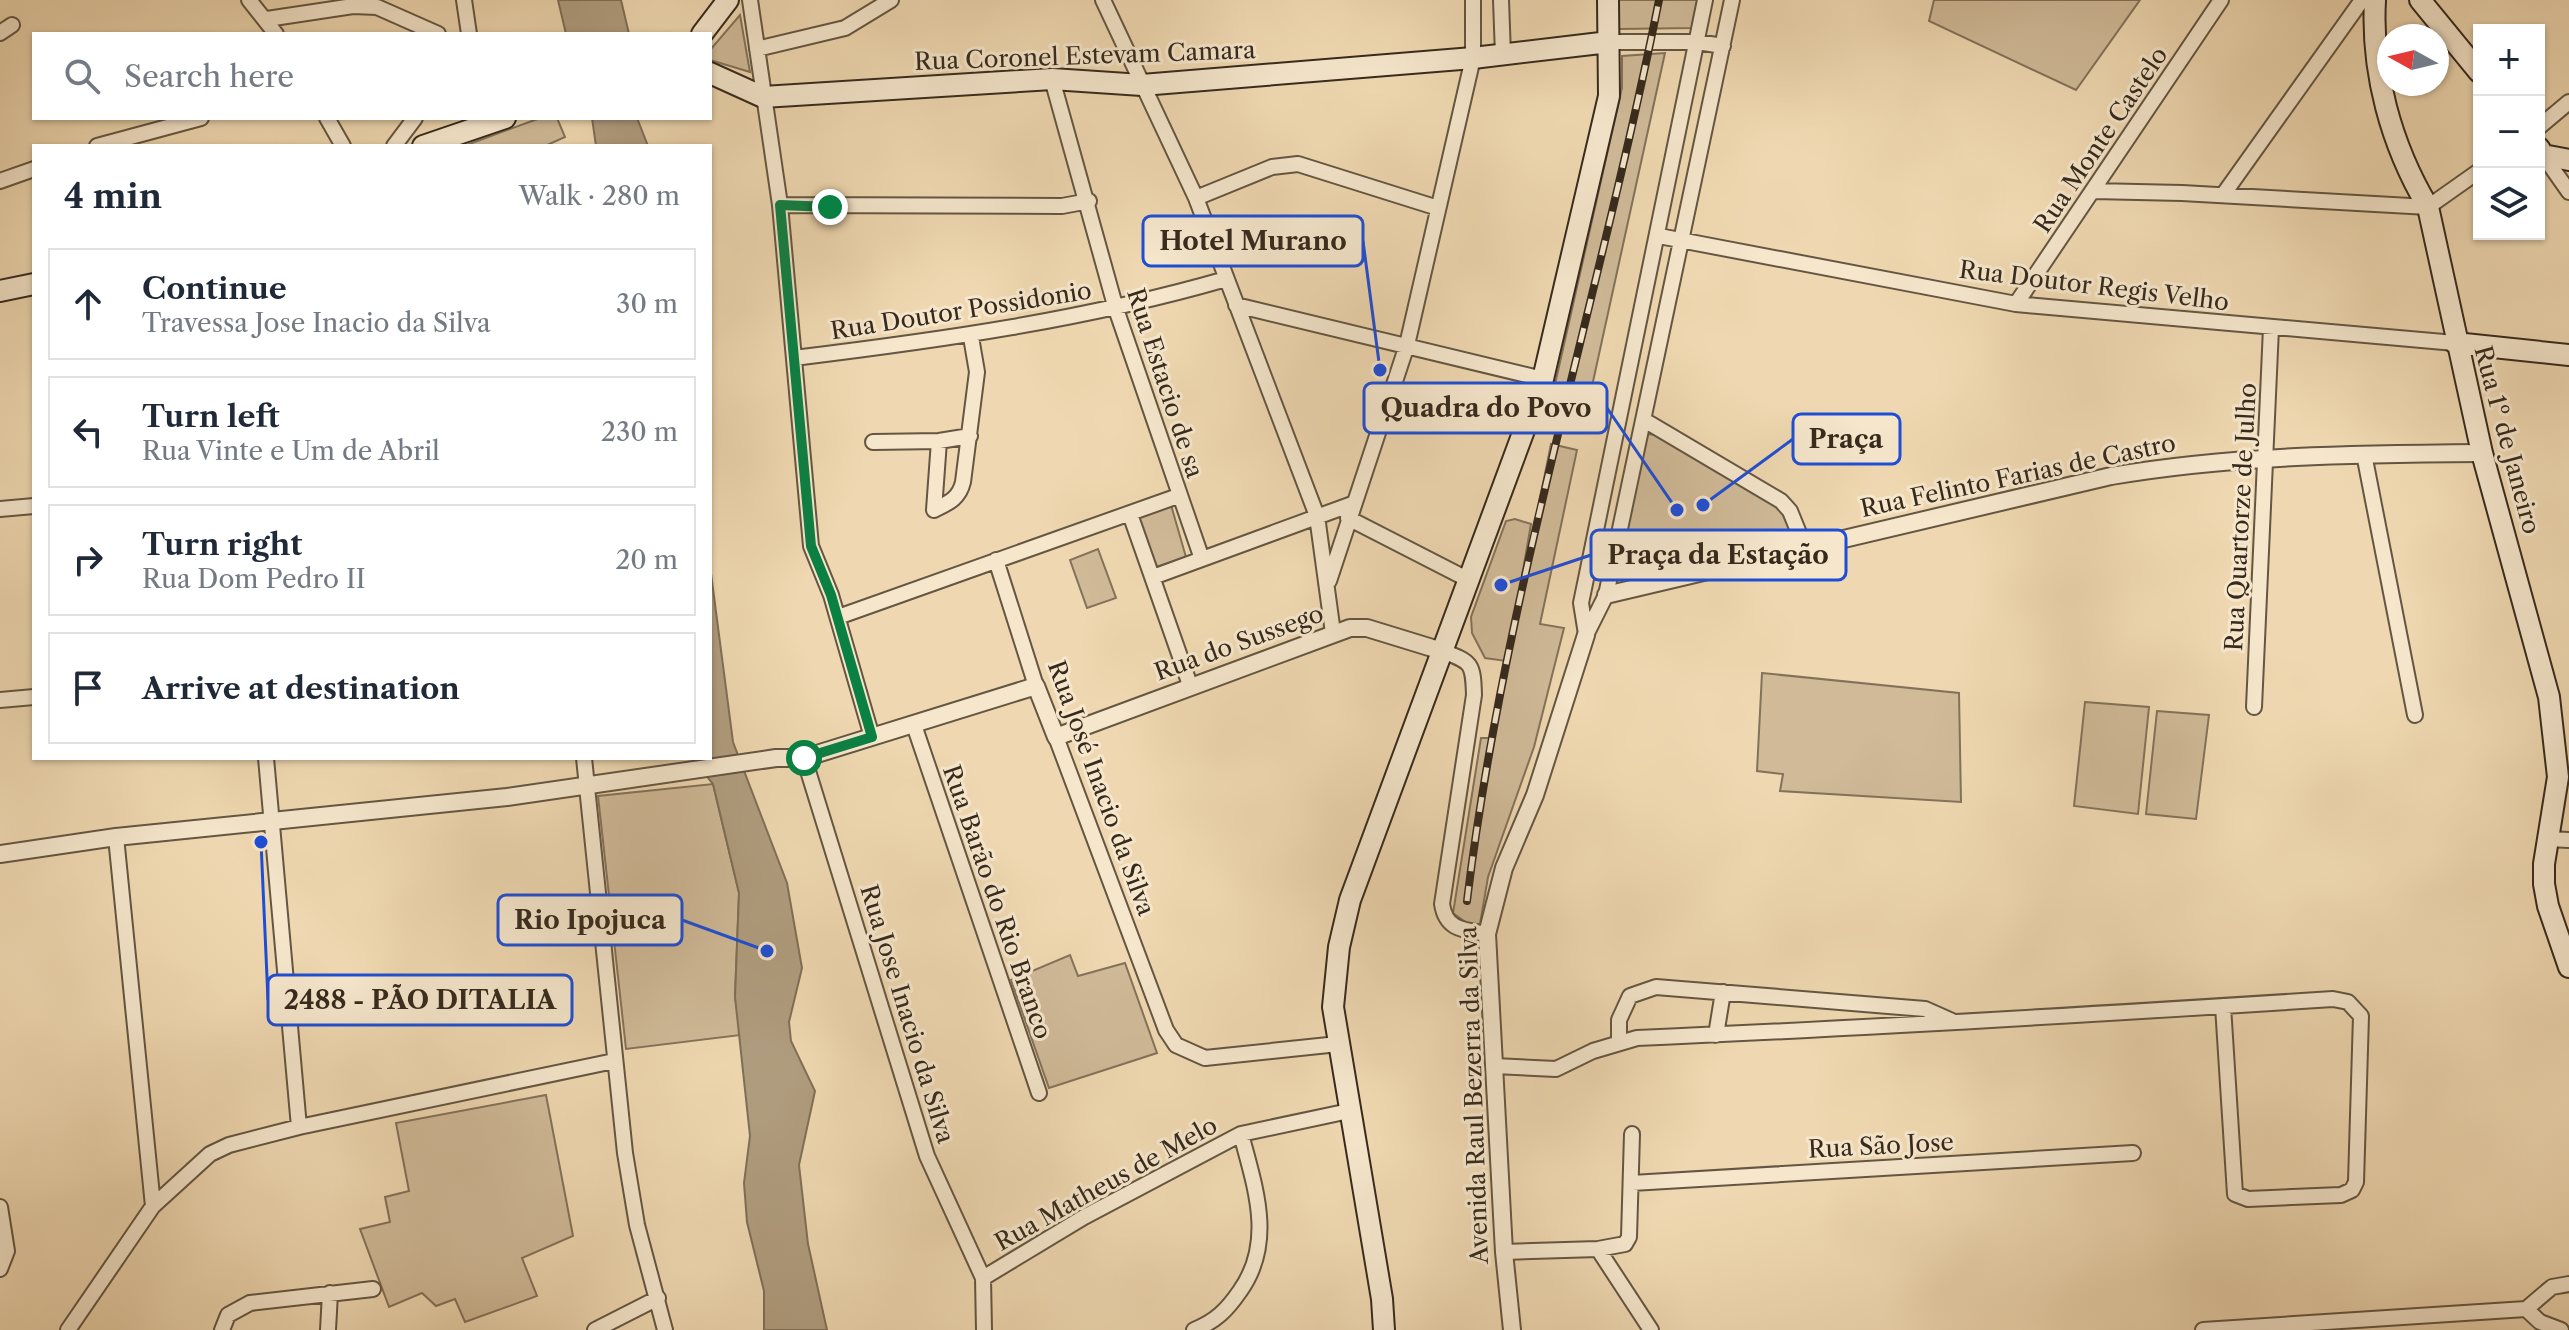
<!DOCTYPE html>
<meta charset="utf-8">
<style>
:root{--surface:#fff;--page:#f6f6f7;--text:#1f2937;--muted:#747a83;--line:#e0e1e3}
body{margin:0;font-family:"Libre Caslon Text",serif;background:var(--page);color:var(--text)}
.controls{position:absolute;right:24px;top:24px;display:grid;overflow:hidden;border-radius:0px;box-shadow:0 2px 6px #0004}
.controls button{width:72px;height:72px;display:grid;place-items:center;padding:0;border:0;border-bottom:2px solid var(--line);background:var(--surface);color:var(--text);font:40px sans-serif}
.compass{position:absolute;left:2377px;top:24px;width:72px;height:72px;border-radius:50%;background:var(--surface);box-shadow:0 2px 6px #0004;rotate:278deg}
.stop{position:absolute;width:24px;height:24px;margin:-18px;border:6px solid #0b8043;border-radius:50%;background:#fff}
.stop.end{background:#0b8043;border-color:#fff;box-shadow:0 2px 8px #0008}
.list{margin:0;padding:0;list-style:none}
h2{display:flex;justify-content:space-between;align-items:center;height:104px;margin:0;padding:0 32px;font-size:34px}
h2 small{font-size:26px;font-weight:400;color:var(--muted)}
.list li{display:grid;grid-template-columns:52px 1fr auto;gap:24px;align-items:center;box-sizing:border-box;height:112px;margin:0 16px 16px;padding:0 16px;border:2px solid var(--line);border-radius:0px}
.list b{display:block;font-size:30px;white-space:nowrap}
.list p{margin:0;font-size:26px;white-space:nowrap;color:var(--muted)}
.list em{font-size:26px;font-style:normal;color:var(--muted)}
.icon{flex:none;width:44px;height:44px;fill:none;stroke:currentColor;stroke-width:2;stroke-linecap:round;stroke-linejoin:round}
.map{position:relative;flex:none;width:2569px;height:1330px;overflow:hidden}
.search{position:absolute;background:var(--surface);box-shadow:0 2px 6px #0004;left:32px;top:32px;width:680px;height:88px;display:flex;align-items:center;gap:20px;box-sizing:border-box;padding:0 28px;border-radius:0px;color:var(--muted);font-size:30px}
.panel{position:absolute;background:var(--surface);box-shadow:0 2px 6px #0004;left:32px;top:144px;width:680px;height:616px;border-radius:0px}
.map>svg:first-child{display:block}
.green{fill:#d0ba98;stroke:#83725a;stroke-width:2}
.water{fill:#b09d7f;stroke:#7f6f58;stroke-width:2}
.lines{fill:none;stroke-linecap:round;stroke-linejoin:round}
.minor-casing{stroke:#645642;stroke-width:18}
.tertiary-casing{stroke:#645642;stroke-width:20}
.secondary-casing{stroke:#362a1d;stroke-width:24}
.minor{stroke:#f5e6cc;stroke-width:14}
.tertiary{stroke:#f5e6cc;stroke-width:16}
.secondary{stroke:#f5e6cc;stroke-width:20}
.rail-casing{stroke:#362a1d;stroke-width:8}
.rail{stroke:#f5e6cc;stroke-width:5;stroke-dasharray:15;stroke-linecap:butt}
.route{stroke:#0b8043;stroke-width:10}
.labels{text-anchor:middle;stroke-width:6;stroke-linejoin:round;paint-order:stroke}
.street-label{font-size:24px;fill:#362a1d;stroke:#f5e6cc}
.leader{fill:none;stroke:#1d4ed8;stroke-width:3}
.callout-dot{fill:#1d4ed8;stroke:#f5e6cc;stroke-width:3}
.callout{fill:#f5e6cc;stroke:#1d4ed8;stroke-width:3}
.callout-label{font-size:26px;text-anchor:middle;font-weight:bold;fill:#362a1d}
</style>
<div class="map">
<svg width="2569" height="1330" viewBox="0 0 2569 1330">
<rect width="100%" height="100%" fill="#efd8b1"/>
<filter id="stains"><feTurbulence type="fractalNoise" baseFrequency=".0025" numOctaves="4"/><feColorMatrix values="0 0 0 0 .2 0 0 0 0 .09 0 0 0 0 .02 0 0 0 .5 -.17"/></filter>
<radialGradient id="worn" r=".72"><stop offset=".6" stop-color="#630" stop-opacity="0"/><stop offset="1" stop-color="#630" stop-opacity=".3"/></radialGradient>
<path class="green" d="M1617 0H1701L1695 28 1619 29Z
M1934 0H2140L2076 90 1929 21Z
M740 15 750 72 710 60V50Z
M1665 53 1587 409 1551 402 1622 88V56Z
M540 118H557L565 137 545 146H464Z
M1646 434 1657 435 1780 508 1795 533 1792 541 1672 568 1620 575 1617 572Z
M1551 444 1577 450 1540 624 1564 628 1534 747 1488 877 1480 924H1468L1453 913 1481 738H1490L1507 661 1485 658 1472 633 1471 617 1506 521 1515 519 1531 524 1508 657Z
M1171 505 1186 557 1154 568 1136 519Z
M1098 549 1116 598 1087 608 1070 560Z
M1762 673 1959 693 1961 802 1780 791 1783 774 1757 771Z
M2085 702 2149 707 2138 814 2074 806Z
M2157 711 2209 715 2196 819 2146 814Z
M713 784 739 893 735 997 741 1035 626 1049 598 796Z
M1070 955 1078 976 1125 963 1157 1053 1049 1088 1011 980Z
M546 1095 573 1236 522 1258 537 1296 465 1322 455 1299 436 1306 422 1293 389 1307 360 1229 390 1222 385 1197 409 1191 396 1123Z"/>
<path class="water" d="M558 0H621L629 34H566Z
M592 118H637L648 146H596Z
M710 566 733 742 787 883 802 968 789 1022 791 1041 815 1091 799 1165 808 1244 827 1330H764V1291L747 1222 744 1183 750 1136 735 997 739 893 713 784 692 758H710Z"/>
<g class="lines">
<g class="minor-casing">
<path id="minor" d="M249 0 276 34
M464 0 469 34
M750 0 780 205 811 546 831 595 872 737
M1103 0 1196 198 1317 516 1333 633
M1501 0 1503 55
M267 19 353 6 377 7 438 34
M0 33 12 25
M1609 42H1697L1723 46
M757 49 845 28 891 0
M1052 79 1116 309 1202 559
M327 118 343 146
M2539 127 2569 102
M97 146 201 118
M394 146 415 118
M2543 155 2569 192
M0 181 34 169
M2093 191 2182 193 2428 207 2479 171
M2223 195 2362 0
M1196 198 1272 167 1298 164 1438 208
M780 205 1062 206 1089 201
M1659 236 2016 304 2455 343
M2016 304 2221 0
M1236 305 1543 379
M794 358C941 340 1084 320 1226 279
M1644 420 1781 501 1790 511 1805 548
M873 442 939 441 970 436
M2364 454 2415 715
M0 509 34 506
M934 510C948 503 959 499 963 482L977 372 971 337
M934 510 939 441
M1130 514 1190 685
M1348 518 1469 580
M996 560 1036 686
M1153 577 1352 504
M1329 581 1407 345 1473 58V0
M838 617 1178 496
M1586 634 1581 603 1705 0
M1586 635 1606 595 1732 0
M1442 651C1472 662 1473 663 1474 695L1442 904C1446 930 1463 930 1487 934
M0 700 34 697
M2254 707 2271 328
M914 725 1039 1093
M1056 737 1166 1030 1176 1045 1205 1058 1338 1044
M266 758 299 1127
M584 758 625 1153 637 1225 665 1330
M804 758 927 1156 983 1278 984 1330
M116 837 153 1206
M2547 839 2569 840
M1716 1035 1723 992
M1619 1041V1020L1630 996 1656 987 1925 1009 1952 1021
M1494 1066 1556 1069 1593 1051 1637 1038C1869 1028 2101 1014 2333 999L2348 1002 2361 1016 2356 1182 2352 1190 2341 1195 2248 1199 2235 1194 2223 1006
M1632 1183 2133 1153
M0 1207 7 1251 0 1269
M1598 1249 1651 1330
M1504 1252 1598 1249 1625 1244 1629 1237 1632 1134
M983 1278 1084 1217 1241 1134 1349 1111
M2526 1309 2540 1322 2561 1330
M68 1330 153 1206 210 1154 229 1145 299 1127 614 1061
M222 1330 228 1315 250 1303 373 1289
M328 1330 330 1293
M595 1330 658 1298
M1194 1330C1216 1321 1227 1310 1240 1291 1275 1242 1255 1187 1241 1134
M2203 1330 2526 1309 2552 1287 2569 1284"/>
</g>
<g class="tertiary-casing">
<path id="tertiary" d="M1606 595 2111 476C2234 455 2358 454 2482 453
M0 854 116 837 507 797 776 758H804L1036 686 1056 737 1350 628H1367L1442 651
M1512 1330 1504 1252 1487 934 1504 868 1535 795 1586 635"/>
</g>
<g class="secondary-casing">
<path id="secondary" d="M2375 0C2371 72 2391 145 2428 207L2482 453 2549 697 2558 777 2544 864V884L2548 906 2569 967
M2420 0 2479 72
M702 34 728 0
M710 73 763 97 1052 79 1142 85 1473 58 1609 42
M423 146 505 118
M2539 148 2543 155 2569 160
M0 291 34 284
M2455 343 2569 355
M1384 1330 1382 1299 1333 1007 1339 947 1350 900 1543 379 1609 96 1608 0"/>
</g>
<use href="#minor" class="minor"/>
<use href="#tertiary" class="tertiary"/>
<use href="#secondary" class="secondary"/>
<g class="rail-casing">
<path id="rail" d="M1467 901C1504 596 1599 301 1659 0"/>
</g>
<use href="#rail" class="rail"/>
</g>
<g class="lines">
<path class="route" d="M804 758 872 737 831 595 811 546 780 205 830 207"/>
</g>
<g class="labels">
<g class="street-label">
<text transform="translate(1085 56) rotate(-2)" y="8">Rua Coronel Estevam Camara</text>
<text transform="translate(2101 140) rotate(-56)" y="8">Rua Monte Castelo</text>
<text transform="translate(2094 286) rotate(7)" y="8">Rua Doutor Regis Velho</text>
<text transform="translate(961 311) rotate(-9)" y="8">Rua Doutor Possidonio</text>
<text transform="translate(1165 383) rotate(72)" y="8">Rua Estacio de sa</text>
<text transform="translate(2507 440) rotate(75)" y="8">Rua 1º de Janeiro</text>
<text transform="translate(2018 476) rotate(-12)" y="8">Rua Felinto Farias de Castro</text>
<text transform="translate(2241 517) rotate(-87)" y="8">Rua Quartorze de Julho</text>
<text transform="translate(1239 643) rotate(-20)" y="8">Rua do Sussego</text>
<text transform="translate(1101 788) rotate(70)" y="8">Rua José Inacio da Silva</text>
<text transform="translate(997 902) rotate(71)" y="8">Rua Barão do Rio Branco</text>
<text transform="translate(907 1014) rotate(73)" y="8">Rua Jose Inacio da Silva</text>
<text transform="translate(1474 1095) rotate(-92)" y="8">Avenida Raul Bezerra da Silva</text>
<text transform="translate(1881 1146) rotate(-3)" y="8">Rua São Jose</text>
<text transform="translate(1106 1184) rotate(-29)" y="8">Rua Matheus de Melo</text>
</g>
</g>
<path class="leader" d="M1380 370L1363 241M1677 510L1607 408M1703 505L1793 439M1501 585L1591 555M767 951L682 920M261 842L268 1000"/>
<g class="callout-dot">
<circle cx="1380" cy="370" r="8"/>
<circle cx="1677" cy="510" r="8"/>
<circle cx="1703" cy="505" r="8"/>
<circle cx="1501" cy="585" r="8"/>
<circle cx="767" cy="951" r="8"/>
<circle cx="261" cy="842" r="8"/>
</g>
<g class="callout">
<rect x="1143" y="216" width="220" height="50" rx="8"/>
<rect x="1364" y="383" width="243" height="50" rx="8"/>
<rect x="1793" y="414" width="107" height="50" rx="8"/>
<rect x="1591" y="530" width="255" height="50" rx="8"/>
<rect x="498" y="895" width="184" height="50" rx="8"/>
<rect x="268" y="975" width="304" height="50" rx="8"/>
</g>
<g class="callout-label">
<text x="1253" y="250">Hotel Murano</text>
<text x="1486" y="417">Quadra do Povo</text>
<text x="1846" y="448">Praça</text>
<text x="1718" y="564">Praça da Estação</text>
<text x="590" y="929">Rio Ipojuca</text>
<text x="420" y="1009">2488 - PÃO DITALIA</text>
</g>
<rect width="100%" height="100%" filter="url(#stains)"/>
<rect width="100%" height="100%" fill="url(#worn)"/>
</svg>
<div class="controls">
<button>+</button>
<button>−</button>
<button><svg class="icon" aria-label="layers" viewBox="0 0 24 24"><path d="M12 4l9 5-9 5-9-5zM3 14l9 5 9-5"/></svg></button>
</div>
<svg class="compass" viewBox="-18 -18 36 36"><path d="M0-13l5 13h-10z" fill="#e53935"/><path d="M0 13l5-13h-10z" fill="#747a83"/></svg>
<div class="stop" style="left:804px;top:758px"></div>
<div class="stop end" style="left:830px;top:207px"></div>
<div class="search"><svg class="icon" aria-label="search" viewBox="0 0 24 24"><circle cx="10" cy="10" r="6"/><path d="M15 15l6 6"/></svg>Search here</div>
<section class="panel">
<h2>4 min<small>Walk · 280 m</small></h2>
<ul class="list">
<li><svg class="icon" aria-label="ahead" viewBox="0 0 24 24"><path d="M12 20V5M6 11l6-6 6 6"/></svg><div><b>Continue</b><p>Travessa Jose Inacio da Silva</p></div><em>30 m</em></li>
<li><svg class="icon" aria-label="left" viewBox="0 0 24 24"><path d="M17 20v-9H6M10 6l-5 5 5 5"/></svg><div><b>Turn left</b><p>Rua Vinte e Um de Abril</p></div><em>230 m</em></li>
<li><svg class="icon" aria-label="right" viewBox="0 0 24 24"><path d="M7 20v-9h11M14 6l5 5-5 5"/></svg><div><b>Turn right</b><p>Rua Dom Pedro II</p></div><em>20 m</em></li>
<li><svg class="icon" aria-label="arrive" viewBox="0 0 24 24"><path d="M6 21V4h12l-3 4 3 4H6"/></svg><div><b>Arrive at destination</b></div></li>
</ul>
</section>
</div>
